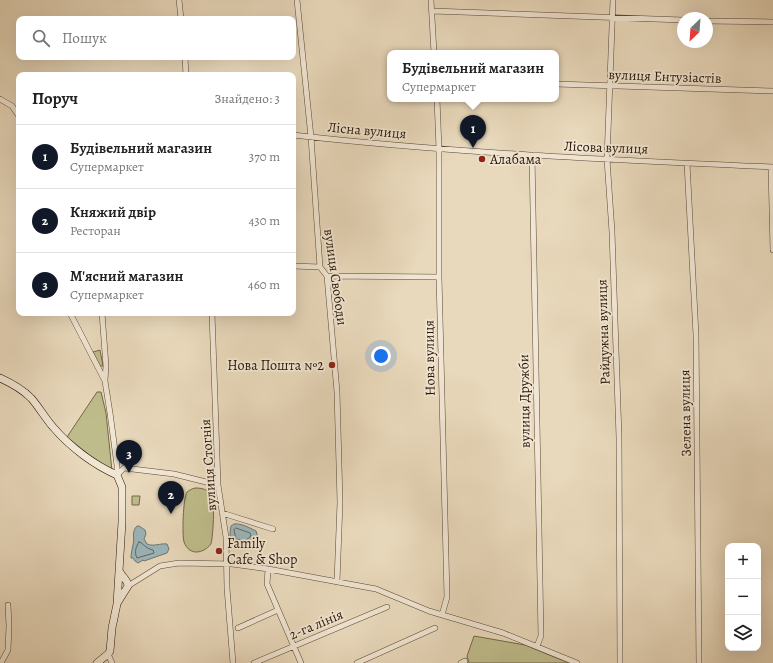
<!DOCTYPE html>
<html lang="uk">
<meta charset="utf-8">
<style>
:root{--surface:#fff;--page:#f6f6f6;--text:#222;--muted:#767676;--line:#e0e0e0;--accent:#111827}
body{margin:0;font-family:Alegreya,serif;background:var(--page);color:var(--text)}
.controls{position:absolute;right:12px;bottom:12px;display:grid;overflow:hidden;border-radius:8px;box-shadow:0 4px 16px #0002}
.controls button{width:36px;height:36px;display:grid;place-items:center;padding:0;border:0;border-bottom:1px solid var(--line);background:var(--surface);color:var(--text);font:20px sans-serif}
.compass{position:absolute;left:677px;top:12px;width:36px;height:36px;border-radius:50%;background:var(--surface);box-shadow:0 4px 16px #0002;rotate:205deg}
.you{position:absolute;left:381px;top:356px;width:14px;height:14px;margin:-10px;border:3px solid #fff;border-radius:50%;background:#1a73e8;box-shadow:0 0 0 6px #1a73e833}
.badge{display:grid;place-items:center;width:26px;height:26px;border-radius:50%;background:var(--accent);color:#fff;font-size:13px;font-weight:700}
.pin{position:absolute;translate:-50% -33px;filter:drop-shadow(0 1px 2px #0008)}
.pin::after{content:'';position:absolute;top:21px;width:14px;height:12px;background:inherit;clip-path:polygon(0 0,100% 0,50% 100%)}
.popup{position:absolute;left:387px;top:50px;width:172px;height:52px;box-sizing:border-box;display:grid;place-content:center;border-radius:8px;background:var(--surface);filter:drop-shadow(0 1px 3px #0005);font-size:13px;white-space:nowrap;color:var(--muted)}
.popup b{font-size:15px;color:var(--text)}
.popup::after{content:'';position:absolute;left:50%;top:100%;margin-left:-8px;border:8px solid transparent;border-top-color:var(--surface)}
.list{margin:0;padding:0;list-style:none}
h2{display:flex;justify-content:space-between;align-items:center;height:52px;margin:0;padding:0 16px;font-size:17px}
h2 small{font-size:13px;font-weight:400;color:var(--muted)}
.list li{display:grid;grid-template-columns:26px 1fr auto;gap:12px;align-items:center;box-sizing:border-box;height:64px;padding:0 16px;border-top:1px solid var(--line)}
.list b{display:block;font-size:15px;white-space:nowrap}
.list p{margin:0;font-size:13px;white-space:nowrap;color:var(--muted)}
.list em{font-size:13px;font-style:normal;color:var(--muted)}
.icon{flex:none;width:22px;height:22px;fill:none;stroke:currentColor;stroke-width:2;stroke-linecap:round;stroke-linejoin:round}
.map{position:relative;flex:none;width:773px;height:663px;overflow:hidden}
.search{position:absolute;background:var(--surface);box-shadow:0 4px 16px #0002;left:16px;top:16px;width:280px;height:44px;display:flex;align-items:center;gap:10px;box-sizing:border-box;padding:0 14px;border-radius:8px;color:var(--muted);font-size:15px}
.panel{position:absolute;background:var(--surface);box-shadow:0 4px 16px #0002;left:16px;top:72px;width:280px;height:244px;border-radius:8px}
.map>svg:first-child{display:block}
.green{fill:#bfbc8b;stroke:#746848}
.water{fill:#9cb7bb;stroke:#6e7673}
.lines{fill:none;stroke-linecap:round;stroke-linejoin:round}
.shore{stroke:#626660;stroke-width:1}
.street-casing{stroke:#594634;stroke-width:6}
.secondary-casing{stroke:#291506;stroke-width:8}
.street{stroke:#f1e6d3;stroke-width:5}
.secondary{stroke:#f1e6d3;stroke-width:7}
.poi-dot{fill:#8f2418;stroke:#f1e6d3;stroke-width:1.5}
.labels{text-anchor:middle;stroke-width:3.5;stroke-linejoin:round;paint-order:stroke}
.street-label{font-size:14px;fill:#291506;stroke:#f1e6d3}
.poi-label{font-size:14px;fill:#291506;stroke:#f1e6d3;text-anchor:start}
</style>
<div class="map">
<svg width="773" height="663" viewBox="0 0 773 663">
<rect width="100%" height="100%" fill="#e9d9bc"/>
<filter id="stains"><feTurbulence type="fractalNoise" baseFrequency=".005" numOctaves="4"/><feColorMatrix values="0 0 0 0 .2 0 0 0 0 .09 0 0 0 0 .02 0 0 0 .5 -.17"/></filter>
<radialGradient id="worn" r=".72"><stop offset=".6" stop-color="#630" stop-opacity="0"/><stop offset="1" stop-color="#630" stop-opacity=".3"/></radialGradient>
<path class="green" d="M100 350 103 366H100L93 352Z
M97 392H101L106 413 112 471 88 454 67 437Z
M195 488C202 488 208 489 212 496 215 503 213 536 211 544 203 554 189 556 184 542 182 535 183 498 187 492 189 490 192 489 195 488Z
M132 496H140L139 505H132Z
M474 636 525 645 569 663H469L467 656Z"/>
<path class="water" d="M234 524C241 523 250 528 256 531L258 537 255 539 251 540 249 545 233 543C229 538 230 531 231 526Z
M137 526H139L145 530 146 534 144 539 147 544C154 547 160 543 167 544L169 549 167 553 144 561 143 560 138 563 135 561 133 558H131C131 553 132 550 133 545 135 538 131 532 137 526Z"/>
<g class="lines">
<path class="shore" d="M236 528 250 533 251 536 245 541 236 539 234 530Z
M139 542C144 543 144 548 153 550L154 553 137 558C134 552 136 547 139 542Z"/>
<g class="street-casing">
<path id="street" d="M179 0 181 19
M297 0 311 137 320 267 327 276 337 392 340 502 337 582
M431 0 434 53
M613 0 607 159 612 232 619 437 620 663
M432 11 683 20
M707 21 773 22
M185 57 186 75
M556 84 773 91
M0 99 12 106 19 116
M437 99 439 149V277L447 597 442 615
M293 135C453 153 613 160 773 167
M532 155 541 636 537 646
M687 163 696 335 699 663
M771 167 773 250
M293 266 320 267
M327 276 439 277
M70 313 105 381 110 413 117 465V475
M102 313 106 366 105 380
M212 313 218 485 226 537 227 588 233 663
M117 475 124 468 174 474 218 485
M222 513 273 529
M268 569 267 584 301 663
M128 586 160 566 179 563 232 564 268 569 376 589 429 611 503 633 577 663
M238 628 278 610
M108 654 112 663
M1 663 8 650 9 626 8 605
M254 663 387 607
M357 663 435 628
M461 663 465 661"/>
</g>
<g class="secondary-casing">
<path id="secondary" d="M0 378C11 383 22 389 31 398 39 407 45 418 53 427 70 447 94 465 117 475L122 487V522L117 604 112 628 110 651 108 654 97 663
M118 602 128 586C128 580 122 577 120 572"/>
</g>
<use href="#street" class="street"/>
<use href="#secondary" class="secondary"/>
</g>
<g class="poi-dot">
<circle cx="482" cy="159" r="4"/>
<circle cx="332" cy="365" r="4"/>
<circle cx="219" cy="551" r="4"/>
</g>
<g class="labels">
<g class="street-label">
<text transform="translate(665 76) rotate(2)" y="5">вулиця Ентузіастів</text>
<text transform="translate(367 130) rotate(5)" y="5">Лісна вулиця</text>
<text transform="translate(606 147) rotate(2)" y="5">Лісова вулиця</text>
<text transform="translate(336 277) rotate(82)" y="5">вулиця Свободи</text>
<text transform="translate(603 332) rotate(-92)" y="5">Райдужна вулиця</text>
<text transform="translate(429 358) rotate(-91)" y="5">Нова вулиця</text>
<text transform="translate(524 401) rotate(-91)" y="5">вулиця Дружби</text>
<text transform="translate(685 413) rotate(-91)" y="5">Зелена вулиця</text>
<text transform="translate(208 465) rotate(-94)" y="5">вулиця Стогнія</text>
<text transform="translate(316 624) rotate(-23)" y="5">2-га лінія</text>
</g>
<g class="poi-label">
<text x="490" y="164">Алабама</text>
<text x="324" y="370" text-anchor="end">Нова Пошта №2</text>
<text x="227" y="548">Family<tspan x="227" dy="16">Cafe &amp; Shop</tspan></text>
</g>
</g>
<rect width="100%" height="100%" filter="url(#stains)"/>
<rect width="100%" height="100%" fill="url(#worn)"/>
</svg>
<div class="controls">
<button>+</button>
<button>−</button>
<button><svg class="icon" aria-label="layers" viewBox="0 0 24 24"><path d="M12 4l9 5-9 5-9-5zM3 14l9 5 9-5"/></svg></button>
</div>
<svg class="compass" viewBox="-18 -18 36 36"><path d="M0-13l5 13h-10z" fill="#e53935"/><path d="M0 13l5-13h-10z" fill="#767676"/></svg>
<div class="you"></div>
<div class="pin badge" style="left:473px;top:148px">1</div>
<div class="popup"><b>Будівельний магазин</b>Супермаркет</div>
<div class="pin badge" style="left:171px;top:514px">2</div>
<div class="pin badge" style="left:129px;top:473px">3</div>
<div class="search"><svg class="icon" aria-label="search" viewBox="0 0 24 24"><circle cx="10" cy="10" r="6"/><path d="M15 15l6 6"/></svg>Пошук</div>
<section class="panel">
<h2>Поруч<small>Знайдено: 3</small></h2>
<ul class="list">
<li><span class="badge">1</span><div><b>Будівельний магазин</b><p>Супермаркет</p></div><em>370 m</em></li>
<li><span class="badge">2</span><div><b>Княжий двір</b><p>Ресторан</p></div><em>430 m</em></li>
<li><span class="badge">3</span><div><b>М'ясний магазин</b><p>Супермаркет</p></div><em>460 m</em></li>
</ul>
</section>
</div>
